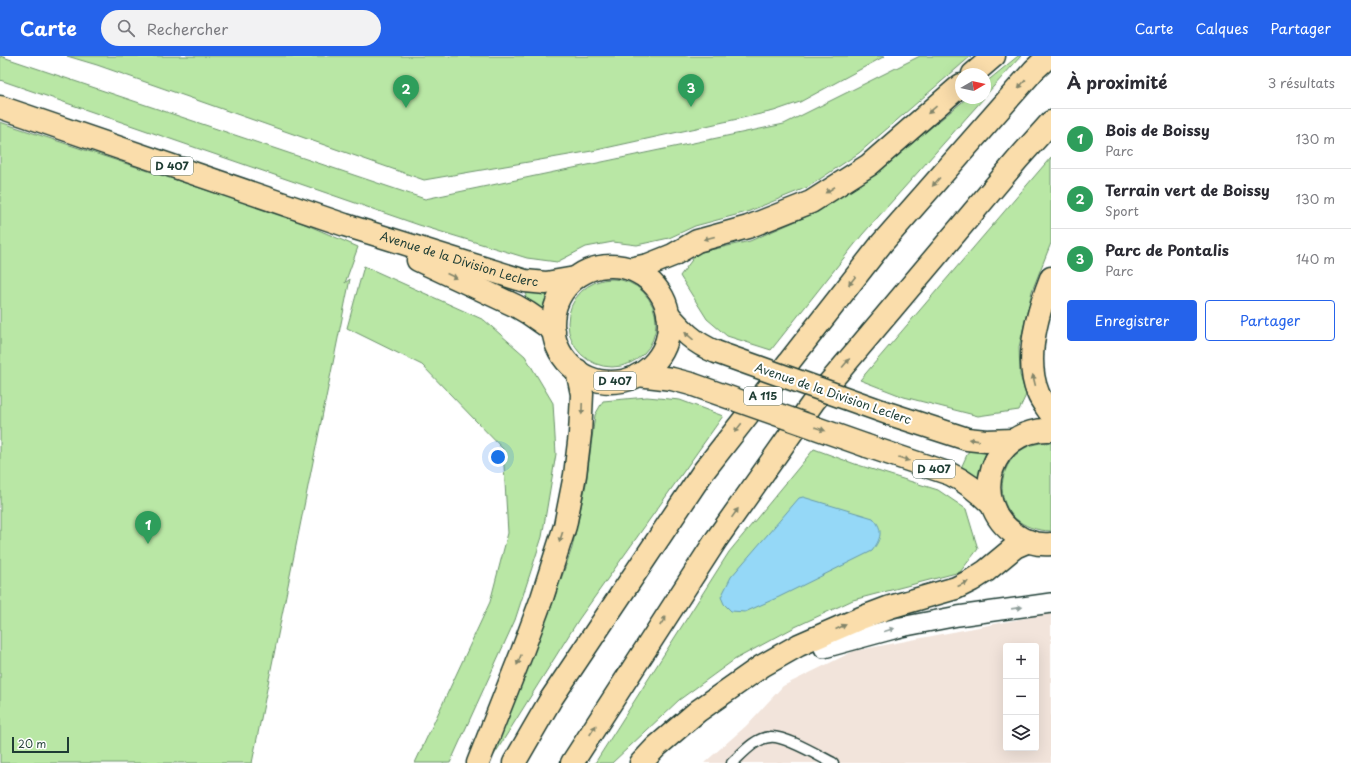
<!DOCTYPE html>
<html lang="fr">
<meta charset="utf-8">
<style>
:root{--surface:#fff;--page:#f2f2f3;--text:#2b2b33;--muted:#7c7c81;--line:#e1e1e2;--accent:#2563eb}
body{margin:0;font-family:"Playpen Sans",sans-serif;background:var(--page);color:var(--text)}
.controls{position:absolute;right:12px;bottom:12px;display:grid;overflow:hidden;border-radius:4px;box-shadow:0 4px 16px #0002}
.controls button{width:36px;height:36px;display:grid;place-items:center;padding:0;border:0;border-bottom:1px solid var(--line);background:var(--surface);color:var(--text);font:20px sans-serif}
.compass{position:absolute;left:955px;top:12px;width:36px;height:36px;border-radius:50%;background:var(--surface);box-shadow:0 4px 16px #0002;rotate:81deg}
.scale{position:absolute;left:12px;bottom:10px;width:57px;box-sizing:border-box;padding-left:4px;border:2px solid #1f3d34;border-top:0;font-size:11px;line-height:14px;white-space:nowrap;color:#1f3d34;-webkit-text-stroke:3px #fff;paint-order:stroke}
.you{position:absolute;left:498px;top:401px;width:14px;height:14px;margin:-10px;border:3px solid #fff;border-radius:50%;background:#1a73e8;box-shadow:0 0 0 6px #1a73e833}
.badge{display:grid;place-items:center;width:26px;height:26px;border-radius:50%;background:var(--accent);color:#fff;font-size:13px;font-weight:700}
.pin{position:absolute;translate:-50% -33px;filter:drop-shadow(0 1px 2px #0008)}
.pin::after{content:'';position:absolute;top:21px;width:14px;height:12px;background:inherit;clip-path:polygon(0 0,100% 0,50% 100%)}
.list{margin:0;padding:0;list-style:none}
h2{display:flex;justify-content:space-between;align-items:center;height:52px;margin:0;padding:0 16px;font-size:17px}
h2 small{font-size:13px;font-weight:400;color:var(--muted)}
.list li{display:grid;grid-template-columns:26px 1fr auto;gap:12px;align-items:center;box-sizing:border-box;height:60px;padding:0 16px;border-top:1px solid var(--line)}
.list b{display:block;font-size:15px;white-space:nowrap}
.list p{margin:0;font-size:13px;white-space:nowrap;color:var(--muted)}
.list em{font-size:13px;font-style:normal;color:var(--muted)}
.actions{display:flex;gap:8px;padding:12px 16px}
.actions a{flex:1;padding:9px 0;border:1px solid var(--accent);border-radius:4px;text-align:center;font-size:14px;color:var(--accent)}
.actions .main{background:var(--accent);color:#fff}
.icon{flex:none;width:22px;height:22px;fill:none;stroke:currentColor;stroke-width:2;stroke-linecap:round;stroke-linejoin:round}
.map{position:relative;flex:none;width:1051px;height:707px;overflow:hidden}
header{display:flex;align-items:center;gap:24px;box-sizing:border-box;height:56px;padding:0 20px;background:var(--accent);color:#fff}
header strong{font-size:19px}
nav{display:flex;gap:22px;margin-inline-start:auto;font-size:14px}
.search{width:280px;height:36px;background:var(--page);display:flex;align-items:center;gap:10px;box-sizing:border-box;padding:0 14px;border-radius:22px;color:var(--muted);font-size:15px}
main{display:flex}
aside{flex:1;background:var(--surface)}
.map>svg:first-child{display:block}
.built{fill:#f2e4db;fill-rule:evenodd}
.green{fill:#b9e7a5;stroke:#6c926c}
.water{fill:#95d8f7;stroke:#669aa9}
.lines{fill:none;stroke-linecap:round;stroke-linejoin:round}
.service-casing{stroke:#1f3d34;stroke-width:13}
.minor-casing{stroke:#1f3d34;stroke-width:22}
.primary-casing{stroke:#1f3d34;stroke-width:25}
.motorway-casing{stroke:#1f3d34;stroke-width:25}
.service{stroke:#fff;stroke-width:10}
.minor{stroke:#fff;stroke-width:19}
.primary{stroke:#faddab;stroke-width:22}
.motorway{stroke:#faddab;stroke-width:22}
.primary-bridge-casing{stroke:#1f3d34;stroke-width:25;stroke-linecap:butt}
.primary-bridge{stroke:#faddab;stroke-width:22}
.oneway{fill:#82856a}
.oneway2{fill:#8f9e9a}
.labels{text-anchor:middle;stroke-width:4;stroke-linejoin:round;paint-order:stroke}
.shield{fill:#fff;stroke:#627771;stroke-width:1}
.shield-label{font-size:11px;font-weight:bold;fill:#1f3d34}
.street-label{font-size:12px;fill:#1f3d34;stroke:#fff}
</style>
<header>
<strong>Carte</strong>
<div class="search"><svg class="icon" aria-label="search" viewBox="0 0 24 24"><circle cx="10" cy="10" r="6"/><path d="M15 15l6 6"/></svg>Rechercher</div>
<nav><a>Carte</a><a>Calques</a><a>Partager</a></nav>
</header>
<main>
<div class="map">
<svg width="1051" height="707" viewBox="0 0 1051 707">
<rect width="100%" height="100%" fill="#fff"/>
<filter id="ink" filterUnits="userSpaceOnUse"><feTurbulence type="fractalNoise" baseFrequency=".025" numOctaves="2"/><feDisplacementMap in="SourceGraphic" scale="8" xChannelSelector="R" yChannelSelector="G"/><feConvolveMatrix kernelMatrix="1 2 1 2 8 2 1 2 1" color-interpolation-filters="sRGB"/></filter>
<g filter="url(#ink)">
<path class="built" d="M1051 557V707H704L746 670 783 630 854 595ZM1006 590H1036V692H1006Z"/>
<path class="green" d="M0 0 425 143 784 68 920 0H971L859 97 808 131 747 156 695 170 669 182 637 189 613 186 586 191 557 206 527 202 419 169 0 24Z
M67 0H885L800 46 774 55 592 95 424 124 97 9Z
M1018 0H1021L985 40V27Z
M967 42H984L862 179 771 294 727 280 707 263 680 220 697 197 750 185 817 156 876 117Z
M0 66 291 162 358 191 345 227 350 223 252 707H0Z
M1051 101V187L1032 235 1019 291 1020 319 1026 339 1019 354 978 360 904 341 860 324Z
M364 210 484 264 525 300 553 347 556 398 542 481 515 564 450 707H415L490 546 508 477 503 393 422 309 347 272Z
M568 267a44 44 0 1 1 88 0a44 44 0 1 1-88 0Z
M529 232 551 233 545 244 542 255 524 244Z
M647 341 680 344 723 360 579 563 489 707 528 605 554 543 572 492 586 428 595 359 603 345Z
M1051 387V475C980 473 992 382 1051 387Z
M970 392 987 395 981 409 979 422 961 412Z
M814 393 855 408 938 434 966 453 978 493 960 516 853 544 795 571 734 604 679 644 612 707H595L729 496Z"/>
<path class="water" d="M803 441 873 462C884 474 881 483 872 495L779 541 745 556 731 555 724 548 721 541 731 521 799 442Z"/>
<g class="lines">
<g class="service-casing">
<path id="service" d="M732 707C742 698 755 682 770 681 784 679 819 700 833 707"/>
</g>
<g class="minor-casing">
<path id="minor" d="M824 592 901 571 958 560 1051 547"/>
</g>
<g class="primary-casing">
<g id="primary">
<path id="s1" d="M0 51 345 169 525 225 546 227 575 222"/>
<path d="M418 204 516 250 528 257 554 275"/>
<circle cx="611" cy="268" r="58"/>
<path d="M668 258C683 275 694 287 716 296"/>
<path d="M638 319 672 323 691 328"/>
<path d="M890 358 967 383 986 385 1013 384"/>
<path d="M1051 374C991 371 966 446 1016 479 1026 486 1039 489 1051 488"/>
<path d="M867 390 950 418C967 426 979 436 992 449"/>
</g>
</g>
<g class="motorway-casing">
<path id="motorway" d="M973 18 994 0
M630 213 648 209 673 199 697 185 748 171 811 146 869 109 961 29
M1051 222C1038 255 1024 303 1038 337 1041 345 1047 352 1051 358
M478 707 522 596 542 542 565 470 575 419 580 378 582 338 577 314
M514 707 551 643 703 416 882 187 1034 14 1049 0
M572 707 716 484 814 345 1018 103 1051 66
M641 707 656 691 698 655 762 610 799 589 861 562 890 551 956 532 972 524 986 515 1015 491 1029 485"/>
</g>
<use href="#service" class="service"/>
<use href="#minor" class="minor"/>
<use href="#primary" class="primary"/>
<use href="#motorway" class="motorway"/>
<g class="primary-bridge-casing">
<path id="primary-bridge" d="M716 296 890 358
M691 328 867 390"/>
</g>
<use href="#primary-bridge" class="primary-bridge"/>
</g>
<defs><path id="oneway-solid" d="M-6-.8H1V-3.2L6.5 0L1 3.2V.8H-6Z"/></defs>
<g class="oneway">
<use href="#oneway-solid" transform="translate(1022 28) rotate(131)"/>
<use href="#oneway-solid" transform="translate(932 54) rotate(139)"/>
<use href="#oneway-solid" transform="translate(936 126) rotate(131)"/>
<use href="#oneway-solid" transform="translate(830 134) rotate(147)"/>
<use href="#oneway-solid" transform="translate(709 182) rotate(165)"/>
<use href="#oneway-solid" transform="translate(452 220) rotate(25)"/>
<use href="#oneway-solid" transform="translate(852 225) rotate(128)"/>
<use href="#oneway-solid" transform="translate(689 280) rotate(-139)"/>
<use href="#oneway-solid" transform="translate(846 307) rotate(-50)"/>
<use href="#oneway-solid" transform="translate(1034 324) rotate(-104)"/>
<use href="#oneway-solid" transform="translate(582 353) rotate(92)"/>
<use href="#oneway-solid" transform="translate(738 372) rotate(128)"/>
<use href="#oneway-solid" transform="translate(820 373) rotate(19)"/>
<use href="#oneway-solid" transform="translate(974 384) rotate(-172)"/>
<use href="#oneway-solid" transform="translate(904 403) rotate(19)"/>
<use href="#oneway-solid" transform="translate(735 457) rotate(-55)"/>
<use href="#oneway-solid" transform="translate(561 481) rotate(108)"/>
<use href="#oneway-solid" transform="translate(963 528) rotate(-25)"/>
<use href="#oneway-solid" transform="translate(663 565) rotate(-57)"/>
<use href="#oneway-solid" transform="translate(841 571) rotate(-24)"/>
<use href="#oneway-solid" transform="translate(519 604) rotate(112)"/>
<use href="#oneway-solid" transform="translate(593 674) rotate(-57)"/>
</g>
<g class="oneway2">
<use href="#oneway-solid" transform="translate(1017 552) rotate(-8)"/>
<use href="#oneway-solid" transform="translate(889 574) rotate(-16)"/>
</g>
</g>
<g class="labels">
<g class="shield">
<rect x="151" y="101" width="42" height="18" rx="3"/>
<rect x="594" y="316" width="42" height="18" rx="3"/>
<rect x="744" y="331" width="38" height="18" rx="3"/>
<rect x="913" y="404" width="42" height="18" rx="3"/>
</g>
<g class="shield-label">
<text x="172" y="114">D 407</text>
<text x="615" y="329">D 407</text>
<text x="763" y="344">A 115</text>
<text x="934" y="417">D 407</text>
</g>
<g class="street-label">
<text dy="4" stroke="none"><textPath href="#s1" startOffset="484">Avenue de la Division Leclerc</textPath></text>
<text transform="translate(833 338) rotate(19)" y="4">Avenue de la Division Leclerc</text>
</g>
</g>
</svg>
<div class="controls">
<button>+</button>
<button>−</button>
<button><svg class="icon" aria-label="layers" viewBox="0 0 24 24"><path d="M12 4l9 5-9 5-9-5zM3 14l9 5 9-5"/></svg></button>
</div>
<svg class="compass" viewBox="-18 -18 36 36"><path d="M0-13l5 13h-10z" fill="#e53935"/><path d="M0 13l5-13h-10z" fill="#7c7c81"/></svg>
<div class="scale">20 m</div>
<div class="you"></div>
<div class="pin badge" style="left:148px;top:488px;background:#2e9e5b">1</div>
<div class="pin badge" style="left:406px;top:52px;background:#2e9e5b">2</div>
<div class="pin badge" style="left:691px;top:51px;background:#2e9e5b">3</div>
</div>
<aside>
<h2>À proximité<small>3 résultats</small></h2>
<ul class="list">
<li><span class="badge" style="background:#2e9e5b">1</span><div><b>Bois de Boissy</b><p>Parc</p></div><em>130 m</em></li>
<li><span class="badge" style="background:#2e9e5b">2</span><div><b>Terrain vert de Boissy</b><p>Sport</p></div><em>130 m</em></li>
<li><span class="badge" style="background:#2e9e5b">3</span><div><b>Parc de Pontalis</b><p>Parc</p></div><em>140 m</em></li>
</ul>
<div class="actions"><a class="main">Enregistrer</a><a>Partager</a></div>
</aside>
</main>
